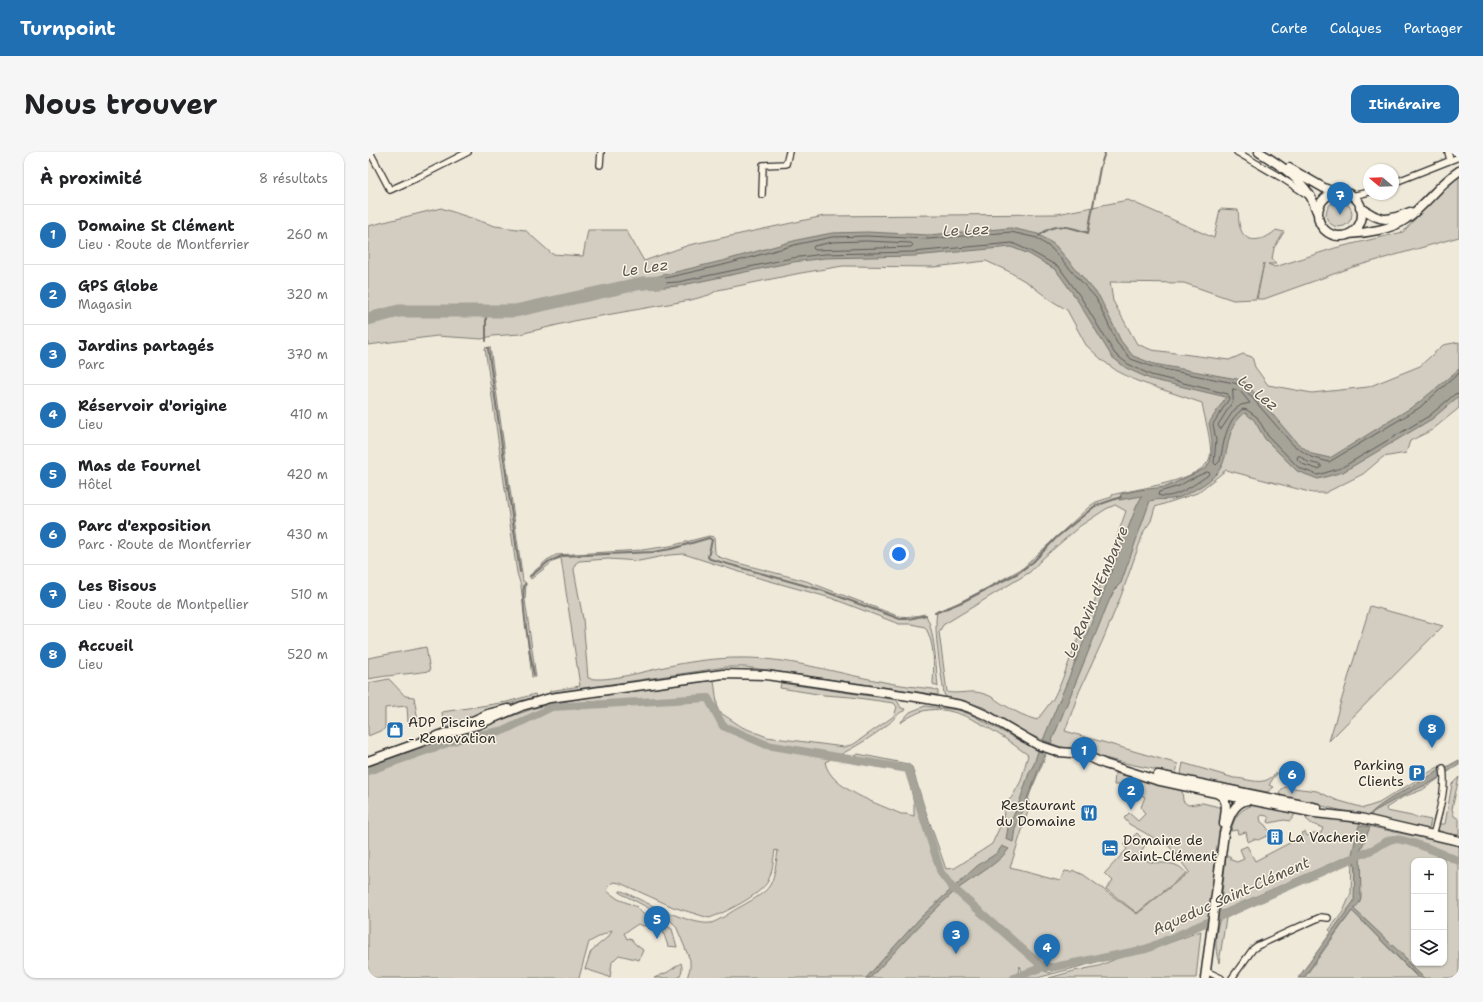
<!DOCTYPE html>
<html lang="fr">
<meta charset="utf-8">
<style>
:root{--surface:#fff;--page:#f6f6f6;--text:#202124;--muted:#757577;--line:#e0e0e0;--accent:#1f6fb2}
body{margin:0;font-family:"Shantell Sans",sans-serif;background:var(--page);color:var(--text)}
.controls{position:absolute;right:12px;bottom:12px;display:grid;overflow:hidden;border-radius:8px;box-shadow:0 1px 3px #0004}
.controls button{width:36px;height:36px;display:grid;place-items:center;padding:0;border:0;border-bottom:1px solid var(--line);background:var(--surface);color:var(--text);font:20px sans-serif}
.compass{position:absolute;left:995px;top:12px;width:36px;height:36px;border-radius:50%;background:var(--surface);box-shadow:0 1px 3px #0004;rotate:289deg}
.you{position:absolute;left:531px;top:402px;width:14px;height:14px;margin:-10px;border:3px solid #fff;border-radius:50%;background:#1a73e8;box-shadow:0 0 0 6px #1a73e833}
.badge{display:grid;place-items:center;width:26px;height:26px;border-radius:50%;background:var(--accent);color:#fff;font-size:13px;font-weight:700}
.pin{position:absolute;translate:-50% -33px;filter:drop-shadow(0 1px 2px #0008)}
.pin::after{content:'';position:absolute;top:21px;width:14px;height:12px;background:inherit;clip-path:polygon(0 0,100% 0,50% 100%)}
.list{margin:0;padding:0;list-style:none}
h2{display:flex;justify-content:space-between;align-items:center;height:52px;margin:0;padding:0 16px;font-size:17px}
h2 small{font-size:13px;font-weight:400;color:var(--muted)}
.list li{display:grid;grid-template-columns:26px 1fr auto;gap:12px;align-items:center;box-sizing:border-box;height:60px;padding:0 16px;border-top:1px solid var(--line)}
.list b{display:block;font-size:15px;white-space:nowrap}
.list p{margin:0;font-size:13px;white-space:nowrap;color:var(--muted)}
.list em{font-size:13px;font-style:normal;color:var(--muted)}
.icon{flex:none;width:22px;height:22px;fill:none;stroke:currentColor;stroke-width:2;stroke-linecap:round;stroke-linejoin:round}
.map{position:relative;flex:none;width:1091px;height:826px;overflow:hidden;border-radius:12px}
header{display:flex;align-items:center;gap:24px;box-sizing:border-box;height:56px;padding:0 20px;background:var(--accent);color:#fff}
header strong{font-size:19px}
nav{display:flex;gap:22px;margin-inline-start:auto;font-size:14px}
.intro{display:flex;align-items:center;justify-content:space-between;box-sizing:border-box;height:96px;padding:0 24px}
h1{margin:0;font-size:28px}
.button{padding:10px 18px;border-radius:12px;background:var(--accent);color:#fff;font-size:14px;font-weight:700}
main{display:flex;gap:24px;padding:0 24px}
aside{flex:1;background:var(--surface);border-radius:12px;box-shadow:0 1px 3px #0004}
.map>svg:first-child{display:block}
.green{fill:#d2cdc0;stroke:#7e7c76;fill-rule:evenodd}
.water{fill:#a6a399;stroke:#75736d}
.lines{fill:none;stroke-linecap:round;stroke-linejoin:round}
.shore{stroke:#5c5b57;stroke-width:1}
.stream{stroke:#75736d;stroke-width:2}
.canal{stroke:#a6a399;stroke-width:8}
.river{stroke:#a6a399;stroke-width:13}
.street-casing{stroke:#2b2b2b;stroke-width:8}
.secondary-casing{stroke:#2b2b2b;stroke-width:11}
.street{stroke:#fcf5e5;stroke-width:5.5}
.secondary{stroke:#fcf5e5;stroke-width:8}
.labels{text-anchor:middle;stroke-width:3;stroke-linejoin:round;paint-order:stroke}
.poi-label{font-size:14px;fill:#2b2b2b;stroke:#fcf5e5;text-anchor:start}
.water-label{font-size:15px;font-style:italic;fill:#565552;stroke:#fcf5e5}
</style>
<header>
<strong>Turnpoint</strong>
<nav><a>Carte</a><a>Calques</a><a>Partager</a></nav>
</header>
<div class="intro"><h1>Nous trouver</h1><a class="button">Itinéraire</a></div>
<main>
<aside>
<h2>À proximité<small>8 résultats</small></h2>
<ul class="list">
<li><span class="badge">1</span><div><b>Domaine St Clément</b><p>Lieu · Route de Montferrier</p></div><em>260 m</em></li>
<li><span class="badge">2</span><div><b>GPS Globe</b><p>Magasin</p></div><em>320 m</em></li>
<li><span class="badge">3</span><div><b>Jardins partagés</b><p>Parc</p></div><em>370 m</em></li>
<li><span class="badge">4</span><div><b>Réservoir d'origine</b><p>Lieu</p></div><em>410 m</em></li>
<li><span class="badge">5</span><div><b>Mas de Fournel</b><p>Hôtel</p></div><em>420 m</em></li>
<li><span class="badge">6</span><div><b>Parc d'exposition</b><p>Parc · Route de Montferrier</p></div><em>430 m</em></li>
<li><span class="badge">7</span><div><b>Les Bisous</b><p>Lieu · Route de Montpellier</p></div><em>510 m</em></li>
<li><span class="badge">8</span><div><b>Accueil</b><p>Lieu</p></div><em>520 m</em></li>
</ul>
</aside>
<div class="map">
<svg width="1091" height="826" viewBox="0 0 1091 826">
<rect width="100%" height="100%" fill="#efe9da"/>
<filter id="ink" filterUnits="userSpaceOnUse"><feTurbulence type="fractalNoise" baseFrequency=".025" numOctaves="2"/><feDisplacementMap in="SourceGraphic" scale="8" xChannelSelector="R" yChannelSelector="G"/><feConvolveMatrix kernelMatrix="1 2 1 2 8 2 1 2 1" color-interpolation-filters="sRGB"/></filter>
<g filter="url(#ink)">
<path class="green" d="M1091 20V85L985 115 896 147H889L896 111 888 147 865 148 816 131 742 130 745 149 769 192 784 198 861 208 875 202 884 205 887 215 900 233 944 241 1000 235 1052 214 1075 193 1091 190V256L1064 278 1042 289 1038 301 1015 305 995 322 957 341H945L858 318 829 341 787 355 783 369 776 379 753 444 734 490 711 540 697 579 810 612 808 622 752 610 690 594 662 583 615 555 596 549 578 545 576 542C573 519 565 480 569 459L584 454 617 437 655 416 722 354 728 350 744 345V343C765 337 837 329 842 305 845 293 836 264 834 251L769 229 749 219 734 208 718 193 699 158 681 147 660 131 640 119 618 109 566 115 475 114 433 121 350 138 341 143 323 148 210 168 152 182 124 184 114 187 69 184 0 193V74L73 56 127 74 157 78 184 102 215 104 220 78H258L276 109 321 93 456 64 689 62 760 48 846 86 852 57 870 58C871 64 870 72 873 78 879 94 899 87 908 78L916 80 906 96 904 107 908 112H900L907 115 967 96 1035 80ZM747 353 758 359 723 459 710 487 692 533 685 547 669 568C658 565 648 560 638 554 630 550 625 544 616 542 604 537 591 543 579 540L571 480 575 473 662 420 674 407 712 374 738 357Z
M958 62a13 13 0 1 1 26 0a13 13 0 1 1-26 0Z
M122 195 155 429 158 431 157 448 168 525H164L153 434 149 421 117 196Z
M341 384 346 385 347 401 351 405 366 410 438 429 527 463C538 466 547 464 557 462 567 477 568 515 570 535L565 532C566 513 567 491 557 475L543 472H531L463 446 384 424 316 402 301 403 271 409 240 407 211 409 207 412 206 418 215 467 220 526C240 531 284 517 306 513 326 509 350 506 370 506 418 505 464 520 511 529 529 533 547 535 565 537L570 539V543L377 515H357L332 519 182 541V539L212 534 193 406 187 408 163 427 161 424 179 408 188 403 274 398 302 394Z
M1002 454 1075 474 961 589Z
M58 495 62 519C41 522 20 523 0 527V506Z
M21 527 37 544 46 545 50 569 44 571 40 570 39 554 17 556V577L0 584V531Z
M346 528 350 559 374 575 399 585 476 595 486 592 526 564 529 555 526 551 483 545 456 543 412 536 413 531 529 548 533 556 537 557 536 559C530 560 525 569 519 573 500 588 479 600 457 610 462 637 511 652 533 662H538L546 664V651L539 620 537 618 480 607 490 602 540 612 544 615 556 654 578 717 587 716 624 692 635 668 636 657 638 651 644 645 653 629 660 603C634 584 593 553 560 558 550 559 540 566 532 571L542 560 557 554 590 558 606 564 678 603 662 641 660 648 662 653 642 716 692 729 697 719 703 720 705 718 716 723 769 762 821 720 802 695 761 672 756 666 761 661 770 669 777 662 773 655 777 645 756 633H746L747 621 814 638 815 649 820 653 835 651 855 656 841 766 801 785 768 797 739 802 729 810 669 826H648L670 817 683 821 686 812 672 810 667 807 666 809 669 812 664 817 655 822 652 814 649 823 642 826H319L322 816V808L308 774 300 766 252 741V739H254C273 748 323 774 343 771 351 769 364 759 372 755 406 736 404 736 410 699L407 698C405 708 405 719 400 729 394 742 355 762 341 766L305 755 252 731 245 730 241 734 239 739 250 747 269 755 275 762 288 769 287 772 276 774 270 772 256 781 259 787 262 786 267 792 275 798 271 808 251 803 244 810 242 826 236 823 217 817 223 799 241 784 244 778 221 790 211 826H0V613L2 614 170 555 209 547Z
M167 542 168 545 119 557 76 577 74 560 139 550Z
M815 611 866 626C877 626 891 633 901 627 907 623 911 618 916 614V616L906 625 901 633 906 635 899 640 815 624 813 621Z
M1070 615 1073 625 1054 638 1035 645 1018 656 1019 659 1063 668 1061 677 967 657 914 644 911 641 914 637 917 635 949 639 968 648 996 656 1011 651Z
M1091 625 1084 657 1086 664 1091 667V683L1077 681 1070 678 1071 672H1077L1084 632Z
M888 652 927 659 926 664 922 669 916 668 902 671 900 670 901 666 899 664 894 663 892 665 893 670 897 673 903 682 890 688 886 687 880 690 878 680 870 682 869 678 863 679C867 663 872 657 888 652Z
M940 662C961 666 984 667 1004 675L1091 694V826H1056L985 757 992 746 990 701 980 704 852 760 858 704H862L863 708 869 710 876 707 872 697 879 694 887 709 935 684 934 681 937 680 939 684 945 681H953L955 676 944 672 938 667ZM1046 709H1076V811H1046Z
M769 681 778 691 773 700C777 720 805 702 818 721L769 761 738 737 745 729 737 721 759 697 756 693Z
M982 705 984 709 858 766 851 811C846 797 847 776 854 763Z
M985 705 987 720V749L964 780 961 778 975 760 983 741 984 706Z
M984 759 988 763 1050 826H936Z
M293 771 304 777 309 795 300 794 294 777 291 775Z
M833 779 828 826H681L706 819 731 814 757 803 774 801Z
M313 811C315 817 314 821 310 826H286L300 820Z"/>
<path class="water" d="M643 76 670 82 687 93 731 144 753 189 765 204 786 212 869 227 877 230 928 290 944 302 962 306 1049 252 1091 217V244L1064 267 975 320 950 327 929 319 897 287 886 268 877 261C859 274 862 293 855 311 849 327 828 338 812 345 802 349 792 346 782 349L753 431 747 437 741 449 683 591 675 588 727 462 769 353 774 344 751 348 753 342 771 338 798 335 838 316 842 310 844 301V288L841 271 858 245 782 227 758 216 744 205 708 146 688 118 661 102 643 95 546 104 457 106 425 110 310 134 274 137V128L358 108 429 88 464 81 499 80 560 83Z
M670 599 677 601 647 677 645 690 638 687 640 675 650 654 661 621 666 612Z
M1091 608V613L1062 631 1036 643 1005 660 1002 665H1000C1005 653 1075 617 1091 608Z
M991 673 1002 675 992 700 993 745 992 750 986 757 1039 807 1040 811 1056 826H1051L984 759 957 795 936 826H930L986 749 987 714 984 702Z
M634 694 641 697C626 716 604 725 586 740 556 767 530 797 502 826H498L553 765 609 714 629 701Z"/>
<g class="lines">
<path class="shore" d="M499 89 543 91 545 93 543 95 447 98 445 96 446 94 465 90Z
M1091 221 1051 256 961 310 943 305 925 293 874 234 866 231 785 215 763 207 749 191 728 146 684 97 669 86 643 80 560 87 499 84 464 85 430 92 359 112 293 127 292 129 294 131 310 130 424 106 456 102 545 100 644 91 662 99 691 115 712 144 747 202 760 212 783 223 860 242 861 247 845 272 848 288 846 311 848 313 852 309C856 290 858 268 875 257L879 258 889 265 900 284 931 316 950 323 973 316 1061 264 1087 242 1091 241
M865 237 872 239 882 251 873 253 866 258 854 276 852 277 850 273 865 249Z
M932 304 940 310 953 313V316L949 317 934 312 929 307 930 304Z
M839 320 842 321 839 324C827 332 805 349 790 343L791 340 811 334 821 328Z"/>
<path class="stream" d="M671 84C688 69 701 75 720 81L732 16 737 0
M118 189V160
M120 196 152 420
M163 424 180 410 194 404 285 400 303 397 341 386 344 388 340 405 342 407 453 438 532 467H541L558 463
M157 432C151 443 163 507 166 523
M567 461 594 450 650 421 665 410 689 385 727 354 753 345"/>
<path class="canal" d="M0 619 94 586 137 578 184 555 340 546 355 574 399 593 540 617 573 721 583 734 675 815
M734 806 778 797 1008 696C1013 693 1019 688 1025 687 1038 686 1078 703 1091 709
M646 826 675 815H686L731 806"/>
<path class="river" d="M0 167 31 159H147L274 131 292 130"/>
<g class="street-casing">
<path id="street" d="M2 0 22 38 53 24 100 0
M869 0 912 25 941 44
M1080 0 1082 8
M232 13 233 0
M1025 31 1091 5
M394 43 395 13 418 12 421 0
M984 44 1001 40
M1065 684C1070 662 1079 637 1075 616
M838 819 853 826
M864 826 885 797 889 794 946 768 953 765 960 766"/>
</g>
<g class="secondary-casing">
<path id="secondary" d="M891 0C909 11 929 24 941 42 945 48 947 55 950 62
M921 16 956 36 968 41
M950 62a22 22 0 1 1 44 0a22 22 0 1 1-44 0Z
M992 55C1013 70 1018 70 1042 60
M981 82C998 81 1025 77 1038 67 1058 53 1070 33 1091 19
M96 573 120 562 140 557
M74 583 109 573 154 554 182 546 355 522 398 523 548 545 593 553 602 556 620 564 670 593 691 600 704 601 721 605 737 612 788 628 862 644 947 661 992 666 1091 689
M0 609 78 581
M790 623 949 656
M850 642C862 647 857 661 856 672
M837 826 856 681C860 668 865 650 880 648"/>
</g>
<use href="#street" class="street"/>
<use href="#secondary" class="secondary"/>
</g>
</g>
<defs>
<g id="shop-square" transform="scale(0.9)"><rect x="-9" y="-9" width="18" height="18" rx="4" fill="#1f6fb2" stroke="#fcf5e5"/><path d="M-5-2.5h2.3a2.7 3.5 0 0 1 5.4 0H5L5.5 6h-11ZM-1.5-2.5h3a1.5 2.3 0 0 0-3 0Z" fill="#fff"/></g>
<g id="parking-square" transform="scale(0.9)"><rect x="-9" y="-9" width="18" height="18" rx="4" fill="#1f6fb2" stroke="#fcf5e5"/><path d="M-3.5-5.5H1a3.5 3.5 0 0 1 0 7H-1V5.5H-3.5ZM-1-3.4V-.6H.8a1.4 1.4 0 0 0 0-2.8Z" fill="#fff"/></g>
<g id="restaurant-square" transform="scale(0.9)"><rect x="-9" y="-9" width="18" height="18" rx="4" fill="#1f6fb2" stroke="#fcf5e5"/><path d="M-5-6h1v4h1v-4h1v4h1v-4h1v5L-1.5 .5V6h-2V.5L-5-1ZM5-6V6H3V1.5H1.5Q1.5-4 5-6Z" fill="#fff"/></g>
<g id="building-square" transform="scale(0.9)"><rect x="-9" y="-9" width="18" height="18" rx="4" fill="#1f6fb2" stroke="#fcf5e5"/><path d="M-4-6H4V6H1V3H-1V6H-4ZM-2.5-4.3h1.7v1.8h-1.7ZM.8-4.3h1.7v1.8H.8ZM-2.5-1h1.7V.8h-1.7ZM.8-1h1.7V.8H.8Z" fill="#fff"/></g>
<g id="hotel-square" transform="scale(0.9)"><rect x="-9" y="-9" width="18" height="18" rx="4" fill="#1f6fb2" stroke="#fcf5e5"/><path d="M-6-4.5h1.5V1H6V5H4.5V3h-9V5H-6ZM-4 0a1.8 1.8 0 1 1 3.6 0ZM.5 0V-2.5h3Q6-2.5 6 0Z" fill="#fff"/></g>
</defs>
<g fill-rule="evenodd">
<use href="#shop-square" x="27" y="578"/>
<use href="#parking-square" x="1049" y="621"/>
<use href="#restaurant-square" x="721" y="661"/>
<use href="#building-square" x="907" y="685"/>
<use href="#hotel-square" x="742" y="696"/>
</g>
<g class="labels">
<g class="poi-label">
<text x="40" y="575">ADP Piscine<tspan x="40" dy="16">- Renovation</tspan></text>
<text x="1036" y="618" text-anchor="end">Parking<tspan x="1036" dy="16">Clients</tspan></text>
<text x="708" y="658" text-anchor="end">Restaurant<tspan x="708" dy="16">du Domaine</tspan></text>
<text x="920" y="690">La Vacherie</text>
<text x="755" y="693">Domaine de<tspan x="755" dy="16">Saint-Clément</tspan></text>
</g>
<g class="water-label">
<text transform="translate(598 78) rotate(-3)" y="5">Le Lez</text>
<text transform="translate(277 116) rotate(-9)" y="5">Le Lez</text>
<text transform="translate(890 241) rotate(39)" y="5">Le Lez</text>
<text transform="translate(728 440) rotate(-67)" y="5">Le Ravin d'Embarre</text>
<text transform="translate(863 744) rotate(-24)" y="5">Aqueduc Saint-Clément</text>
</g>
</g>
</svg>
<div class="controls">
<button>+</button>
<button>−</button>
<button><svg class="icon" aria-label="layers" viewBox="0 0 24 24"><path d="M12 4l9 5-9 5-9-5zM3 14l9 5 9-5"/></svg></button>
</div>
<svg class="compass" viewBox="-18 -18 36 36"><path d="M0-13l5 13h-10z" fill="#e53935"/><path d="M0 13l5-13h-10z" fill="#757577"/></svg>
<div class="you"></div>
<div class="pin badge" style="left:716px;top:618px">1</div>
<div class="pin badge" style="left:763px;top:658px">2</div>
<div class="pin badge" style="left:588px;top:802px">3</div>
<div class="pin badge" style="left:679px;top:815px">4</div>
<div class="pin badge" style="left:289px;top:787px">5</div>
<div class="pin badge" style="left:924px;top:642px">6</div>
<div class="pin badge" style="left:972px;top:63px">7</div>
<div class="pin badge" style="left:1064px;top:596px">8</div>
</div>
</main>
